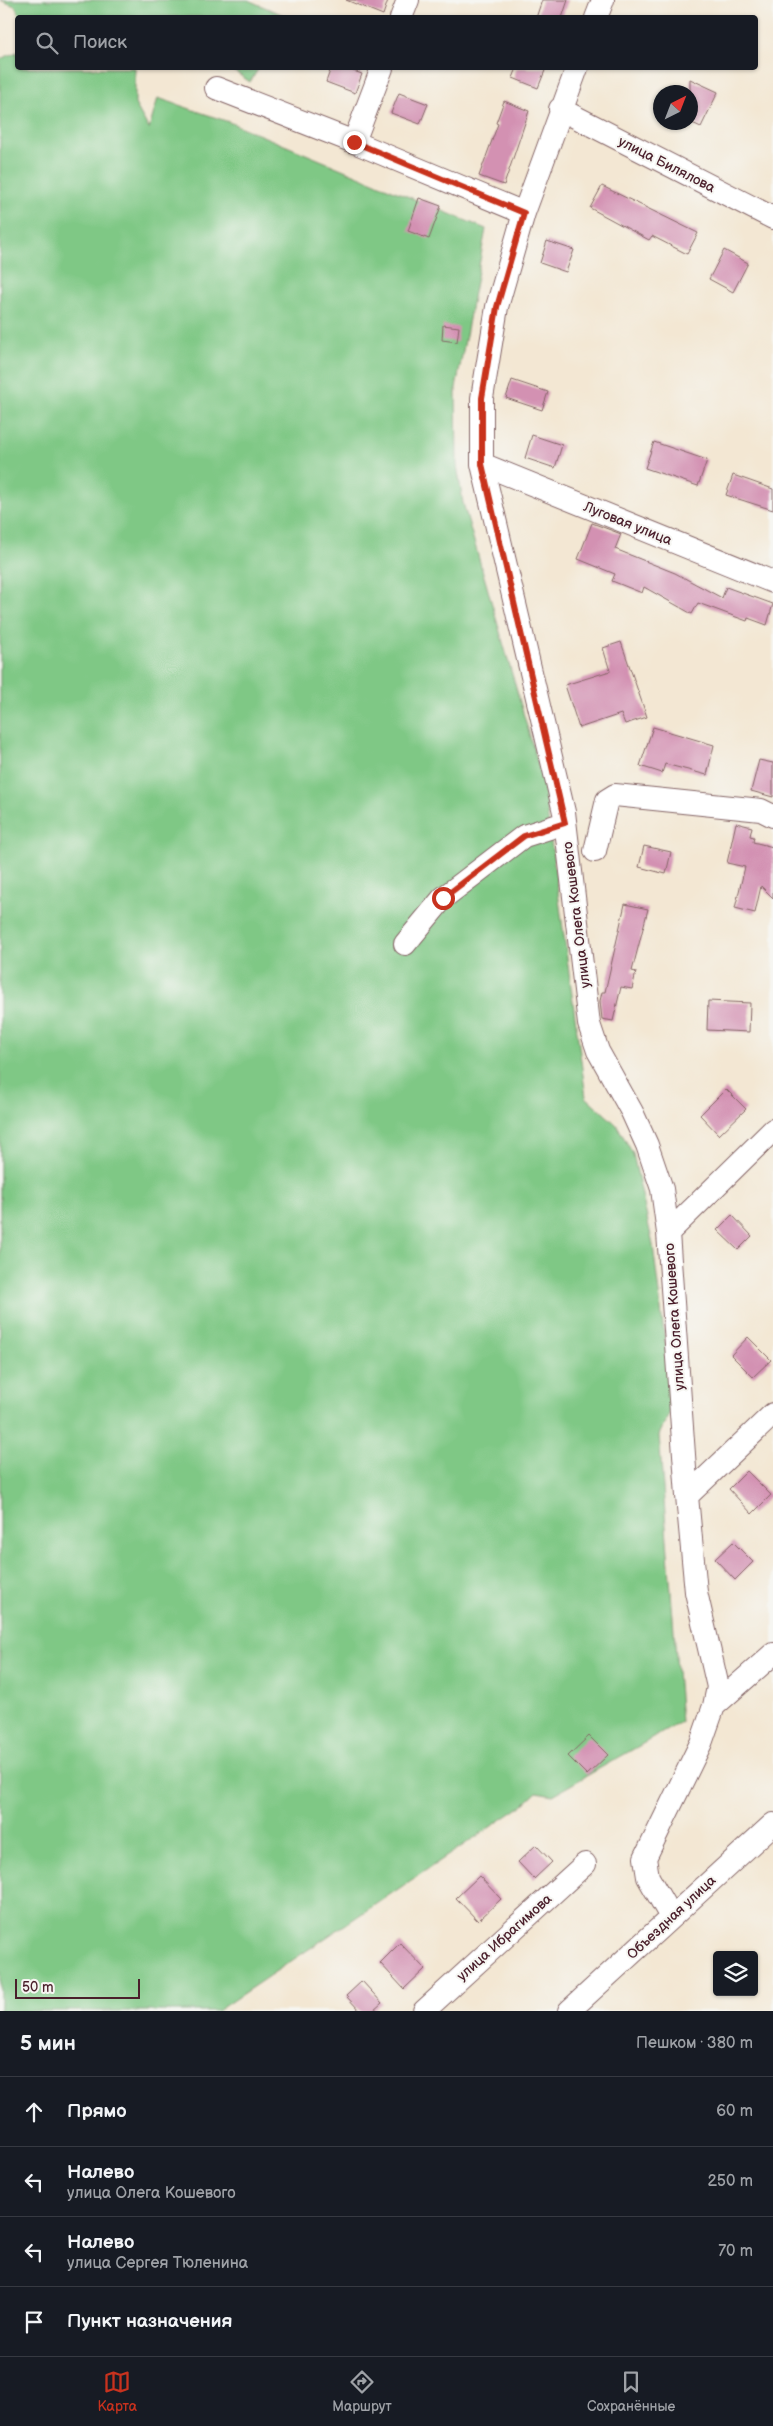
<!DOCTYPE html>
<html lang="ru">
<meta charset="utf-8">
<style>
:root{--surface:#171b24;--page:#242831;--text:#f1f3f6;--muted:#9ea1a6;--line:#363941;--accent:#c8321e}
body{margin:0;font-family:"Balsamiq Sans",sans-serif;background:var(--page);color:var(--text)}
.controls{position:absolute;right:15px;bottom:15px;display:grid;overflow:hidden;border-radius:5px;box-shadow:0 1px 4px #0004}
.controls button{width:45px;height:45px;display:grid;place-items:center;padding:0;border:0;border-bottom:1px solid var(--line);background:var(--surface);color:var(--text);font:25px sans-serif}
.compass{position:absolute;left:653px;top:85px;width:45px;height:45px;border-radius:50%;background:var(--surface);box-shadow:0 1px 4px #0004;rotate:42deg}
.scale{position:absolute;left:15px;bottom:12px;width:125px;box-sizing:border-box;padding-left:5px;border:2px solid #4a1f2b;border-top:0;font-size:14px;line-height:18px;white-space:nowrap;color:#4a1f2b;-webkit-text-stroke:4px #f6f6f2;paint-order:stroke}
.stop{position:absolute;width:15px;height:15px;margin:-11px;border:4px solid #c8321e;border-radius:50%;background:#fff}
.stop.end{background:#c8321e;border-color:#fff;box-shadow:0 1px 5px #0008}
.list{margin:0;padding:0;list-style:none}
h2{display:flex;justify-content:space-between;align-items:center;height:65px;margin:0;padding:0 20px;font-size:21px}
h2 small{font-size:16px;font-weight:400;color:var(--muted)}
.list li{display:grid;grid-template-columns:32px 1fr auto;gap:15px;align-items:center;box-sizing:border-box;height:70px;padding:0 20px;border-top:1px solid var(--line)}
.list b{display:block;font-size:19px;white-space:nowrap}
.list p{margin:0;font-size:16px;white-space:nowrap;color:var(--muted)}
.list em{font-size:16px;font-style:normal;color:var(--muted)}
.icon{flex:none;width:28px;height:28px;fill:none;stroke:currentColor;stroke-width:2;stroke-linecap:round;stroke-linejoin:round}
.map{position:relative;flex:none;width:773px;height:2011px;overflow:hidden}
.search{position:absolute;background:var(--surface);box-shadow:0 1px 4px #0004;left:15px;right:15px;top:15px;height:55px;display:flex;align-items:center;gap:12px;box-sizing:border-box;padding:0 18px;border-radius:5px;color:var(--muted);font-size:19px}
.sheet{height:345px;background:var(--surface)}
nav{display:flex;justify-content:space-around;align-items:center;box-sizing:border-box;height:70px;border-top:1px solid var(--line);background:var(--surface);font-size:14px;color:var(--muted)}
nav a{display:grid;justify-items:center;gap:2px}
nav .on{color:var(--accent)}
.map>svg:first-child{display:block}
.green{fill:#7fc885;stroke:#647458}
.building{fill:#d391b2}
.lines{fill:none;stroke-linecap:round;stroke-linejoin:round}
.minor-casing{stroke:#856566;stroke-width:24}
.minor{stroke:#fff;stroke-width:22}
.route{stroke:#c8321e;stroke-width:6}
.labels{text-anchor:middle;stroke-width:4;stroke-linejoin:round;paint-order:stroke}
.street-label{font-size:14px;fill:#4a1f2b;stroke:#f6f6f2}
</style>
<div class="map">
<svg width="773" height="2011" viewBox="0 0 773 2011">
<rect width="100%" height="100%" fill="#f6f6f2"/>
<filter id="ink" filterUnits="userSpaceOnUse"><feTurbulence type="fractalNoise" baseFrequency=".02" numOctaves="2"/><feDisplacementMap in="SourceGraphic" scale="10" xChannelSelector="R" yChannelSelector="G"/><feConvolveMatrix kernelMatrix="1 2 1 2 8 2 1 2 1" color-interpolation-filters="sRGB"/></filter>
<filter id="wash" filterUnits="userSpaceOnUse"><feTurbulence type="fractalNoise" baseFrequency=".0096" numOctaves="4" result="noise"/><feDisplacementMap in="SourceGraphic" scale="20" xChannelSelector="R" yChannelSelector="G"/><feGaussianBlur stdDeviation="1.12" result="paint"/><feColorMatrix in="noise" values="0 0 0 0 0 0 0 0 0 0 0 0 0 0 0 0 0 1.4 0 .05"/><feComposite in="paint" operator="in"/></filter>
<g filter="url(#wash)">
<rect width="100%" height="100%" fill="#f3e7d3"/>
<path class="green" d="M0 0H248L288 17H20L15 6Z
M17 52 18 68H135V104L149 129 158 98 229 122 486 229 456 388 457 465 463 503 543 782 586 1097 617 1125 633 1154 653 1245 673 1406 659 1435 681 1722 553 1795 537 1792 523 1805 217 2011H0V59Z
M229 68H259L250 82Z"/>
<g id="blocks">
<path class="building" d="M346 0H388L383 15Z
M542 0H568L562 18H536Z
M331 68H345L362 74 355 93 326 82Z
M517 68H546L538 88 513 78Z
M690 79 718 92 701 127 690 122Z
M399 93 428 104 420 124 391 113Z
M504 101 529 111 504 185 479 176 498 124 496 123Z
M602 186 698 233 687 254 652 236 649 240 590 208Z
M419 198 441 206 429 239 408 231Z
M547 241 574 250 566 272 540 263Z
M724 250 748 263 733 292 709 279Z
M443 325 459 327 457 342 442 340Z
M512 380 548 392 542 410 506 398Z
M532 435 562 445 555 468 525 458Z
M654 442 707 460 698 486 645 468Z
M733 475 773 489V510L726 495Z
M592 523 621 534 615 549 675 573 722 598 726 587 773 604 767 625 748 618 747 621 698 603 692 614 644 587 642 593 612 581 615 574 578 559Z
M621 642 647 717 625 724 621 714 579 728 565 685 610 671 603 648Z
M653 727 714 745 707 775 665 764 662 773 640 766Z
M759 760 773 763V797L751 791Z
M736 823 752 827 750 836 754 837 753 842 773 847V898L761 886 755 913 735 908 745 867 727 863Z
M644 846 671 852 666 874 639 867Z
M625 904 648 909 632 971 636 972 632 989 621 987 613 1021 602 1019 600 1001 602 992H605Z
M708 1001 750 1003 749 1032 707 1030Z
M726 1089 746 1109 719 1135 700 1115Z
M732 1215 752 1236 738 1250 717 1230Z
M748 1337 771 1360 753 1377 731 1355Z
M747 1471 771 1495 752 1514 729 1489Z
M733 1542 753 1562 735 1580 715 1559Z
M589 1736 608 1755 587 1775 568 1756Z
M536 1845 552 1862 534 1879 518 1862Z
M479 1876 501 1899 478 1921 456 1898Z
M400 1943 425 1969 404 1989 380 1963Z
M362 1981 382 2003 373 2011H360L346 1996Z"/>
</g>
</g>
<g filter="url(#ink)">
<use href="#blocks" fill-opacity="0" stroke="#856566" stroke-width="1"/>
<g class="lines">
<g class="minor-casing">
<path id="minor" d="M401 18 408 0
M596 18 603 0
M382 68 354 142 524 213
M577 68 524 213 497 307 482 398V464L564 812 589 1024 598 1051 632 1112 647 1145 662 1189 668 1233 687 1496 696 1592 718 1687 714 1706 701 1743 645 1858 648 1877 671 1917
M216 88 354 142
M560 109 773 218
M482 464 773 582
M595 851 607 800 615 795 761 810 773 816
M405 944 443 898 524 836 565 823
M668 1233 773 1130
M687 1496 773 1414
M714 1706 773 1654
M424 2011 585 1864
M569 2011 773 1824"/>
</g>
<use href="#minor" class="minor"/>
</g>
</g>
<g class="lines" filter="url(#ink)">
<path class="route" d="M354 142 524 213 497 307 482 398V464L565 823 524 836 443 898"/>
</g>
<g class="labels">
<g class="street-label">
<text transform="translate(667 164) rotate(27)" y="5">улица Билялова</text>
<text transform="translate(628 523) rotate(22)" y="5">Луговая улица</text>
<text transform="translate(576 915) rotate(-97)" y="5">улица Олега Кошевого</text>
<text transform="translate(674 1317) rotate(-94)" y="5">улица Олега Кошевого</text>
<text transform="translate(671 1917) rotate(-43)" y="5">Объездная улица</text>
<text transform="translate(504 1937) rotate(-42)" y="5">улица Ибрагимова</text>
</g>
</g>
</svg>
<div class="controls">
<button><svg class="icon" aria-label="layers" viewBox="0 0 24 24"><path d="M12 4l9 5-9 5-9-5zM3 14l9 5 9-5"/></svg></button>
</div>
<svg class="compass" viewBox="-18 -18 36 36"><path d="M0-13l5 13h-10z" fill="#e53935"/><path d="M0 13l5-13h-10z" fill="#9ea1a6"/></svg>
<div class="scale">50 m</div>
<div class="stop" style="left:443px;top:898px"></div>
<div class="stop end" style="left:354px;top:142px"></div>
<div class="search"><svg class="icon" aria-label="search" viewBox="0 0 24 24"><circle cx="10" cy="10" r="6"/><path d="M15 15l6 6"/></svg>Поиск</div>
</div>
<section class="sheet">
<h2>5 мин<small>Пешком · 380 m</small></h2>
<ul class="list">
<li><svg class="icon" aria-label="ahead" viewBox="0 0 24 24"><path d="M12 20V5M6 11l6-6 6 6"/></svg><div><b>Прямо</b></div><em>60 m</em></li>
<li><svg class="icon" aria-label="left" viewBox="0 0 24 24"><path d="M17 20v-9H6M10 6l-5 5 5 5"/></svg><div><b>Налево</b><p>улица Олега Кошевого</p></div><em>250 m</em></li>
<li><svg class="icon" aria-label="left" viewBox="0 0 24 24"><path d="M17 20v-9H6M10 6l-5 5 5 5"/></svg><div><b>Налево</b><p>улица Сергея Тюленина</p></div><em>70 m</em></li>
<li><svg class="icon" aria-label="arrive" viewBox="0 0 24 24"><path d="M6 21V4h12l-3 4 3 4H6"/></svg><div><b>Пункт назначения</b></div></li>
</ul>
</section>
<nav>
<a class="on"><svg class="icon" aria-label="map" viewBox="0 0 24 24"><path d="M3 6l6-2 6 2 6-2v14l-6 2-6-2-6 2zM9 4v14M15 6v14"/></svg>Карта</a>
<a><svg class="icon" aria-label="directions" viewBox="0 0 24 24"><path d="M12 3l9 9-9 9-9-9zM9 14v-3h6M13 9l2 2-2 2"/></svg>Маршрут</a>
<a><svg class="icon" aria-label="saved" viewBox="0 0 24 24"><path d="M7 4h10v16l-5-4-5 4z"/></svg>Сохранённые</a>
</nav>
